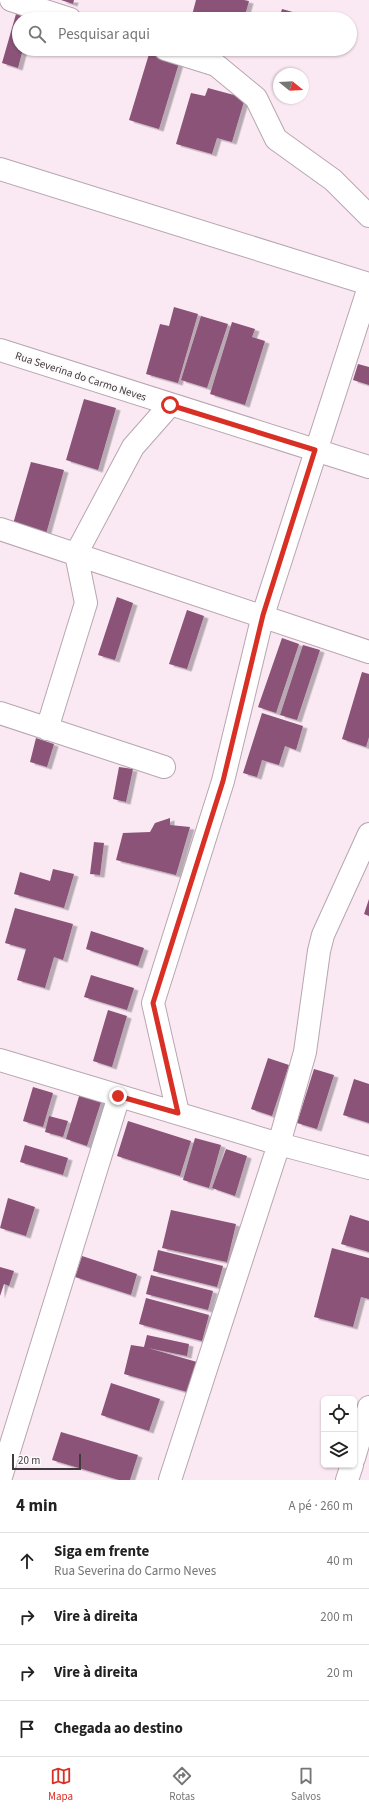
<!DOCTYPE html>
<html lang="pt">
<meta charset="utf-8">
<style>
:root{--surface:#fff;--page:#f2f2f2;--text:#222;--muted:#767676;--line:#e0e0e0;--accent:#d93025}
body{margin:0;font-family:"Source Sans 3",sans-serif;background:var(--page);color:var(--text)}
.controls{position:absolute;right:12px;bottom:12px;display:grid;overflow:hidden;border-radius:6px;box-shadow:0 1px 3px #0004}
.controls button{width:36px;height:36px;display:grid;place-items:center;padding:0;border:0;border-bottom:1px solid var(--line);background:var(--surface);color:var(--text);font:20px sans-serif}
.compass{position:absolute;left:273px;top:68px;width:36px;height:36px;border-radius:50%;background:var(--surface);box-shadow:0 1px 3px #0004;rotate:108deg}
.scale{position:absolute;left:12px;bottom:10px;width:69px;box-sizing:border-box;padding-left:4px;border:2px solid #413a3e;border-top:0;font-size:11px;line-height:14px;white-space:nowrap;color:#413a3e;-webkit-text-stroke:3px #fdfafc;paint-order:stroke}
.stop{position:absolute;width:12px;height:12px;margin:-9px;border:3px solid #d93025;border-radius:50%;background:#fff}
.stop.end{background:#d93025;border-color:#fff;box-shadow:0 1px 4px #0008}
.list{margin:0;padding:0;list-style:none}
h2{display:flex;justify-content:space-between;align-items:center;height:52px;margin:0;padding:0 16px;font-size:17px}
h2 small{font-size:13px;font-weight:400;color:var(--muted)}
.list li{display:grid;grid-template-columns:26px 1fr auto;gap:12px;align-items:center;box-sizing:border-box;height:56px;padding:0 16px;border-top:1px solid var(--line)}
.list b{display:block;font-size:15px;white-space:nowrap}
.list p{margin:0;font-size:13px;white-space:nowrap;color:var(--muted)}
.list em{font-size:13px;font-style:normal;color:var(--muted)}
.icon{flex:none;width:22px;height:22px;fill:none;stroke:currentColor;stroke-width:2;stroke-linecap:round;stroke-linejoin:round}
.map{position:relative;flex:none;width:369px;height:1480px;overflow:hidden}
.search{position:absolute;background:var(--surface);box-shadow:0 1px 3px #0004;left:12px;right:12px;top:12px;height:44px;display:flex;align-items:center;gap:10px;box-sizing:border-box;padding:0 14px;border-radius:22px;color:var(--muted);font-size:15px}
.sheet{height:276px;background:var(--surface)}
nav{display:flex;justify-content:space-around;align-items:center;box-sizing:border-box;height:56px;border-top:1px solid var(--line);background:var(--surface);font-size:11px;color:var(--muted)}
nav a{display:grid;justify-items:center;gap:2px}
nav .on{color:var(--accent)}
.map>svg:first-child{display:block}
.building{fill:#8a5277;filter:url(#shadow)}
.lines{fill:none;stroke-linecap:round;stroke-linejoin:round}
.minor-casing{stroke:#b7a6b0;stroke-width:24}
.minor{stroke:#fff;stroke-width:22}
.route{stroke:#d93025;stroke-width:5}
.labels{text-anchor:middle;stroke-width:4;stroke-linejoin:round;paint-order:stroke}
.street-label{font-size:11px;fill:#413a3e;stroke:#fdfafc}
</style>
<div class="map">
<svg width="369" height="1480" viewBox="0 0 369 1480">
<defs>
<filter id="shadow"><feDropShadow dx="4.5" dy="2.5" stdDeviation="0" flood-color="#0004"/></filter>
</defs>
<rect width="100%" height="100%" fill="#fae8f3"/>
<path class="building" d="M61 0H74L73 4Z
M196 0H244L249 1 244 19H191Z
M282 9 300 14 298 19H279Z
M16 14 31 19H19V49H23L18 68 2 63Z
M149 54 179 63 159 129 129 120Z
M208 88 245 98 232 142 217 138 212 154 176 144 191 93 205 96Z
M174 307 198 314 178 383 146 374 160 324 169 326Z
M201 316 228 324 207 388 181 380Z
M232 322 255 329 252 337 265 341 245 405 210 394Z
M358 364 369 367V385L353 380Z
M84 399 116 408 98 470 66 460Z
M31 462 64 470 46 534 13 524Z
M117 597 133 603 115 660 98 655Z
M187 610 204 616 187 669 169 664Z
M282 638 299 644 276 713 258 707Z
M303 645 320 650 297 720 280 715Z
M362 672 369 674V737L366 747 342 739Z
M262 713 303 726 296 750 285 746 279 765 262 760 257 777 243 773Z
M36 738 54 744 47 767 30 762Z
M119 767 133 769 126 802 113 799Z
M170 818V825L190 827 176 875 116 860 123 833 150 832 155 823Z
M94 842 104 843 100 875 90 874Z
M53 869 74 874 64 908 14 894 20 872 50 881Z
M369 899V916L364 914Z
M15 908 73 924 63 960 54 957 45 988 17 980 26 949 5 943Z
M91 931 144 948 138 966 86 949Z
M91 975 134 988 127 1010 84 997Z
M108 1010 127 1016 112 1067 93 1061Z
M268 1058 289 1065 272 1116 251 1109Z
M314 1069 334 1075 317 1129 297 1123Z
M354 1079 369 1084V1123L343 1115Z
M33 1087 53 1093 43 1127 23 1121Z
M80 1093 102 1099 87 1146 66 1139Z
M49 1116 68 1121 63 1137 45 1132Z
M128 1121 191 1141 180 1176 117 1156Z
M195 1138 221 1145 209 1188 183 1180Z
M25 1145 68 1158 63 1175 20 1162Z
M226 1149 247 1156 235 1196 212 1188Z
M8 1198 35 1207 26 1236 0 1228Z
M171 1210 236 1224 227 1262 162 1248Z
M350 1215 369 1221V1252L341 1244Z
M332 1248 369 1258V1299L361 1297 353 1327 314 1317Z
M158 1250 223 1266 217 1287 153 1271Z
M82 1256 137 1274 131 1295 75 1277Z
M0 1267 14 1271 9 1286 4 1284 0 1296Z
M151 1275 213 1291 208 1310 146 1294Z
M146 1298 209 1315 202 1341 139 1324Z
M147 1335 189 1344 187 1356 148 1348 197 1362 187 1392 124 1374 131 1345 144 1347Z
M111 1383 160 1399 149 1431 101 1415Z
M61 1432 138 1455 130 1480H119L52 1460Z"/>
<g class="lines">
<g class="minor-casing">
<path id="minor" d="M11 0 70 19
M165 49 216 65 256 98 276 139 333 180 369 216
M0 169 369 284
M0 350 369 467
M0 529 369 652
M0 713 164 767
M47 729 86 603 76 554 133 447 170 405
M0 1060 279 1144 369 1168
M178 1113 153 1003 223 781 263 615 369 287
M354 1458 369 1407
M0 1480 119 1096
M170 1480 279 1144 305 1052 319 951 323 935 369 834
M347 1480 352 1465"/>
</g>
<use href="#minor" class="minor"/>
</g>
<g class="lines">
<path class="route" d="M118 1096 178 1113 153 1003 223 781 263 615 315 450 170 405"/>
</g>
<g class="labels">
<g class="street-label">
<text transform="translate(81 376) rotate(18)" y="4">Rua Severina do Carmo Neves</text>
</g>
</g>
</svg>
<div class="controls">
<button><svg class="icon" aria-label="locate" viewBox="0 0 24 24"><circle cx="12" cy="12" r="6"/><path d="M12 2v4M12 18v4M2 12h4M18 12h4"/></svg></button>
<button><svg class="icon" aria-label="layers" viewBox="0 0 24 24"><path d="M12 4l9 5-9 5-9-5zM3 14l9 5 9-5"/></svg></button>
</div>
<svg class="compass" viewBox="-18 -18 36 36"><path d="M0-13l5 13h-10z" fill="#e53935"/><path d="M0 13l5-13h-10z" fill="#767676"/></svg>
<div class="scale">20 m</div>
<div class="stop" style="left:170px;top:405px"></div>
<div class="stop end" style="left:118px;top:1096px"></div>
<div class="search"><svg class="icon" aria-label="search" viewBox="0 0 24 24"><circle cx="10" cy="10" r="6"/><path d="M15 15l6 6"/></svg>Pesquisar aqui</div>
</div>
<section class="sheet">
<h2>4 min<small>A pé · 260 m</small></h2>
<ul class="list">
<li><svg class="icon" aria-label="ahead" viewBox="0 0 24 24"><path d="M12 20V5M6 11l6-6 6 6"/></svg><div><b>Siga em frente</b><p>Rua Severina do Carmo Neves</p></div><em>40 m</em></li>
<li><svg class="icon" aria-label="right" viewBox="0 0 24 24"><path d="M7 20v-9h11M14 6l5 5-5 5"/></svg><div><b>Vire à direita</b></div><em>200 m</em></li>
<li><svg class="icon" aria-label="right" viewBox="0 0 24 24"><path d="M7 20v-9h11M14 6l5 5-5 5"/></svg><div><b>Vire à direita</b></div><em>20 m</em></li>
<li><svg class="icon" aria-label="arrive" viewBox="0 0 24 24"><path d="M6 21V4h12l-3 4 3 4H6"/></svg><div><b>Chegada ao destino</b></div></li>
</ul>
</section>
<nav>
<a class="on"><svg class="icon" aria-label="map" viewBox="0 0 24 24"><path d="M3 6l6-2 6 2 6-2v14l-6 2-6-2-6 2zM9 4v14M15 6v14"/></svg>Mapa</a>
<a><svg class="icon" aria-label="directions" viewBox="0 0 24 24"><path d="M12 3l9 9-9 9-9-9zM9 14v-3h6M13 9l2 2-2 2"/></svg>Rotas</a>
<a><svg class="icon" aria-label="saved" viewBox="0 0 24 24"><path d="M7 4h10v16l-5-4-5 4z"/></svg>Salvos</a>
</nav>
